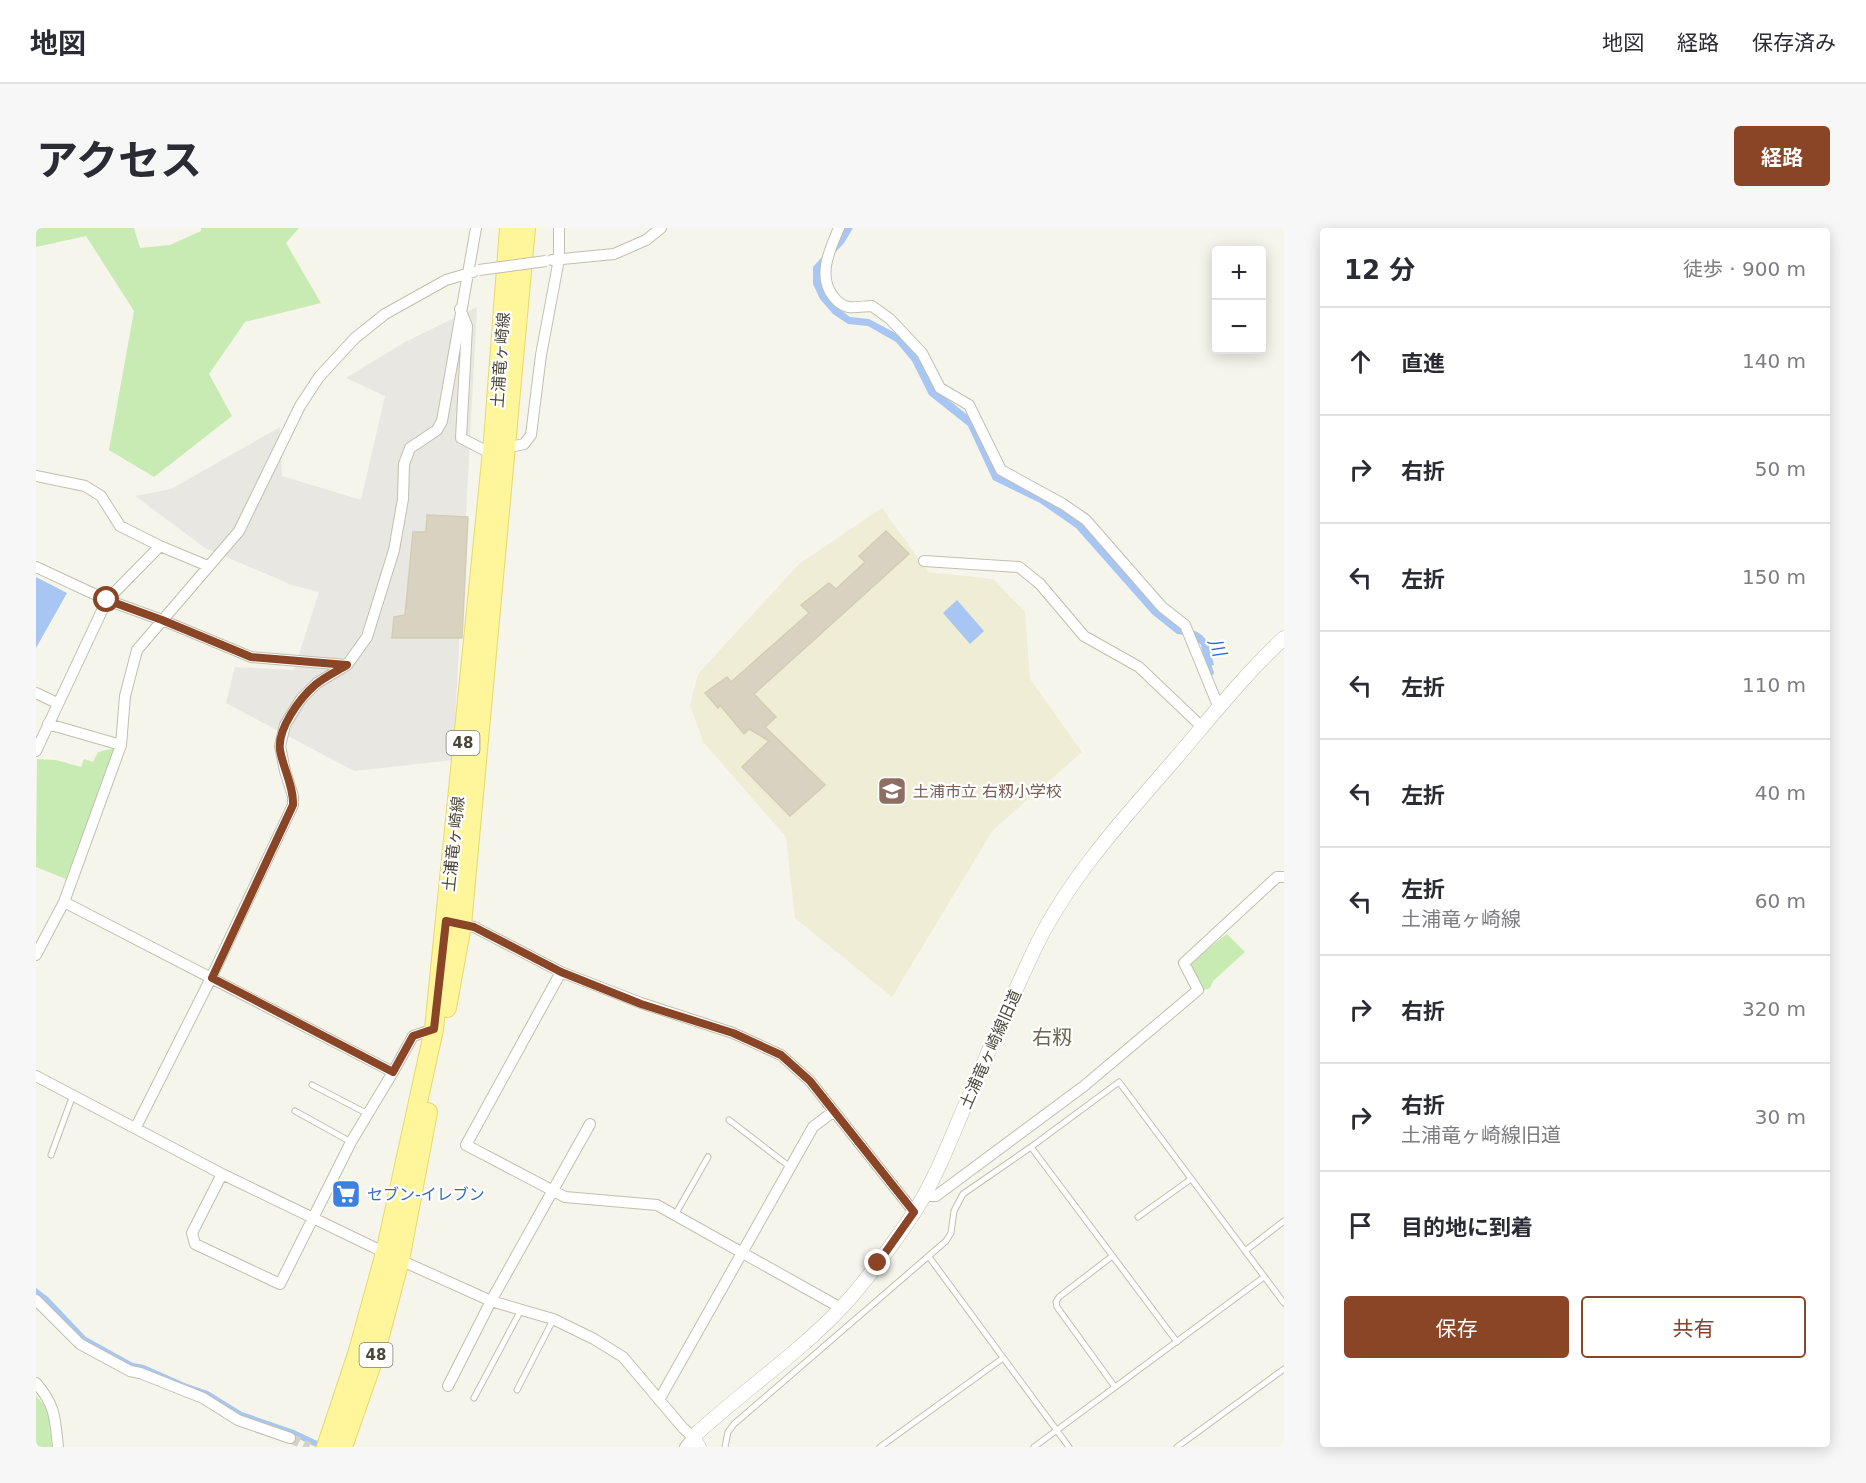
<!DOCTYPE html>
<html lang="ja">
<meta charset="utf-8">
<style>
:root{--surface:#fff;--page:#f7f7f7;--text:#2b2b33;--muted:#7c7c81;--line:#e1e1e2;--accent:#8a4527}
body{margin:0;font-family:"DejaVu Sans","Noto Sans JP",sans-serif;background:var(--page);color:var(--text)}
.controls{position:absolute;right:18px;top:18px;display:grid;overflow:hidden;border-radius:6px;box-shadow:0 3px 15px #0003}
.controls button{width:54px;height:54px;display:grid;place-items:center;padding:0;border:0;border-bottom:2px solid var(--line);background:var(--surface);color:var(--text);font:30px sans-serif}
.stop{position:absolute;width:18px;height:18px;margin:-14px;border:4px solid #8a4527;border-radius:50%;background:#fff}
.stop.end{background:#8a4527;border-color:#fff;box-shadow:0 2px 6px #0008}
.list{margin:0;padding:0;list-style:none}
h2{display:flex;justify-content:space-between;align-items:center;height:78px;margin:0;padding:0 24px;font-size:26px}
h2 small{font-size:20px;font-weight:400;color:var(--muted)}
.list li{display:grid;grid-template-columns:39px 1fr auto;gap:18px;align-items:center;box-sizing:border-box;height:108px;padding:0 24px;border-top:2px solid var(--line)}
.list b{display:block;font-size:22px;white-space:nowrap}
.list p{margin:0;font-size:20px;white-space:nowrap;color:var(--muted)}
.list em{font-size:20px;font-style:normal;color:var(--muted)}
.actions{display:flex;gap:12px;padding:18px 24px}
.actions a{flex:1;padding:14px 0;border:2px solid var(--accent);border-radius:6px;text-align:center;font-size:21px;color:var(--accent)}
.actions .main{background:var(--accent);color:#fff}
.icon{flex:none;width:33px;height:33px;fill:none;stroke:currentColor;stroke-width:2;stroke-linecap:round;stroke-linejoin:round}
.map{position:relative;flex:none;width:1248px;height:1219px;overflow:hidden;border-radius:6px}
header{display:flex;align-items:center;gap:36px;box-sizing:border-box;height:84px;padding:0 30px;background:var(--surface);border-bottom:2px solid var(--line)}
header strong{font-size:28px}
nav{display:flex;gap:33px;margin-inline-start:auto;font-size:21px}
.intro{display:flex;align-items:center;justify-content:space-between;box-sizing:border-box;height:144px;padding:0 36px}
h1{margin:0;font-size:42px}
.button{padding:15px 27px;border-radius:6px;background:var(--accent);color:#fff;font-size:21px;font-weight:700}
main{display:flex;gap:36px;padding:0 36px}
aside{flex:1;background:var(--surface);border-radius:6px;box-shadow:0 3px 15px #0003}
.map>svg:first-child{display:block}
.education{fill:#efedd5}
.green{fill:#c8ebb4}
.parking{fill:#e8e7e2}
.water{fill:#a7c6f3}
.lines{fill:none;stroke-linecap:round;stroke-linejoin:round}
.stream{stroke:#a7c6f3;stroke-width:4}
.building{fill:#d8d3c0;stroke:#d3cdb3;stroke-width:1.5}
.minor-tunnel{stroke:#d4d2c7;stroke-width:10;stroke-dasharray:10 5;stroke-linecap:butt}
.service-casing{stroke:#c2bfad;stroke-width:7}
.minor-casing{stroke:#c2bfad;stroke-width:12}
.tertiary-casing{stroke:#c2bfad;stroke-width:15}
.primary-casing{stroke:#e8d967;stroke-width:20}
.service{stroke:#fff;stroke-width:5}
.minor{stroke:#fff;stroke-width:10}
.tertiary{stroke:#fff;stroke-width:14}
.primary{stroke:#fff59b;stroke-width:18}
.minor-bridge-casing{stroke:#c2bfad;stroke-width:12;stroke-linecap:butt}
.minor-bridge{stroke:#fff;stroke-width:10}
.route{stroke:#8a4527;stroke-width:8}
.labels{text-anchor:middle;stroke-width:4.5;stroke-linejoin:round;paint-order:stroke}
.shield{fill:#fff;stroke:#817e74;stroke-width:1.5}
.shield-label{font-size:15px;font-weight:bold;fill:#4b4738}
.street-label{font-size:16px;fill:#4b4738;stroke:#fff}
.education-label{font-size:16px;fill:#785e54;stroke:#fff;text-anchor:start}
.shop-label{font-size:16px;fill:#366cbe;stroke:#fff;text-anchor:start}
.water-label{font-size:18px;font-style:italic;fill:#2d65bc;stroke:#fff}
.quarter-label{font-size:20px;fill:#6e674f;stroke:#fff}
</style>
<header>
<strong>地図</strong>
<nav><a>地図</a><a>経路</a><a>保存済み</a></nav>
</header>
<div class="intro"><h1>アクセス</h1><a class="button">経路</a></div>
<main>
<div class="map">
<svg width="1248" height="1219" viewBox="0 0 1248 1219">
<rect width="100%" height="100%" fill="#f6f5eb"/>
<path class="education" d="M846 280 892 344 957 351 989 384 994 451 1046 524 957 602 856 769 759 690 750 609 668 515 654 478 662 446 763 336Z"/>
<path class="green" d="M0 0H98L104 20 134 17 165 3V0H263L250 15 285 75 209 94 173 146 196 188 118 249 73 222 98 83 50 8 0 19Z
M79 520 30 651 0 639 1 531 20 532 45 539 48 531 57 534 62 524Z
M1191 706 1209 724 1177 753 1174 760 1166 763 1152 736Z
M0 1168 12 1181 16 1219H0Z"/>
<path class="parking" d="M441 79 417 532 318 543 190 475 199 439 258 442 283 364 256 357 169 320 99 268 135 261 244 199 246 248 325 272 349 168 310 150 369 114Z"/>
<path class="water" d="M809 0H817L808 15 785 40V56L792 68 802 80 814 89 833 91 867 109 882 128 900 162 938 192 962 245 1008 268 1046 294 1064 317 1146 399C1172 405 1172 413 1178 437L1169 439 1165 417 1156 408 1141 406 1116 386 1040 300 1004 275 957 252 932 198 893 167 876 133 860 114 832 98 812 96 797 86 784 71 777 56V39L802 11Z
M0 349 31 365 0 420Z
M921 372 948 403 934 416 907 385Z
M0 1060 12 1069 50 1109 97 1135 108 1137 151 1156 172 1163 206 1184 258 1202 294 1219H280L255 1207 203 1189 95 1140 47 1114 0 1068Z"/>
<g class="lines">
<path class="stream" d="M1172 434 1176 445"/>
</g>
<path class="building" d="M391 287 432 289 426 410H356L358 389 369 387 377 304H390Z
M850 303 873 326 718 466 740 489 729 499 789 557 754 588 706 539 733 513 713 501 708 506 684 477 682 480 669 465 691 449 695 454 773 385 765 377 793 355 800 361 829 334 823 328Z"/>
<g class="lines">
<path class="minor-tunnel" d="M254 1210 273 1219"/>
<g class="service-casing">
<path id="service" d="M276 857 332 886
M259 883 315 914
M693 892 754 939
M995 919 1141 1114
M15 927 37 867
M639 987 672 929
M1102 989 1155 951
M1209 1023 1248 993
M893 1029 1033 1219
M1075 1029 1023 1069 1020 1074 1021 1079 1079 1159
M481 1162 517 1092
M438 1170 485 1082
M689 1219 692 1204 698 1196 910 1013 915 1005 918 983 927 966 995 919 1083 854 1248 1075
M844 1219 967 1130
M998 1219 1228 1049
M1141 1219 1248 1141"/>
</g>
<g class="minor-casing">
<path id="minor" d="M803 0C794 21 781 48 797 68 801 74 805 77 812 79 820 80 829 78 836 78L854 91 886 125 904 160 933 177 965 242 1027 276 1050 292 1126 379 1149 397 1183 480
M516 32 578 26 610 12 625 0
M424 81 431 98 425 210 456 226
M470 220 488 216 495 207 505 127 523 31V0
M0 248 49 258 65 268 84 298 124 318 172 338
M888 333 983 339 1004 356 1048 408 1103 439 1166 499
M0 339 71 372 126 392 215 429 311 437
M0 465 21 475
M12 496 85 517
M0 523 71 372 124 318
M28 674 357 844 315 914 244 1056 159 1016 156 1005 186 946
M422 696 438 699 525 744 605 775 697 805 745 827 774 853 878 984
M0 727 28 674 85 517 89 468 101 422 203 303 264 178 283 149 319 110 349 86 410 52 437 44
M525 744 430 917 529 969 621 977 805 1080
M357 844 377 808 398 801
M0 848 186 946 364 1032 455 1073 517 1091 558 1111 587 1129 647 1200 657 1209 649 1219
M100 899 175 750 257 577V568L249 543 244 518 249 497 265 471 281 455 311 437 331 409 358 322 367 271 368 236 374 220 401 202 406 193 440 0
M888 968H900L1048 858 1162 762 1148 735 1241 649H1248
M0 1072 44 1116 94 1143 104 1145 167 1170 202 1192 254 1210
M0 1155C20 1178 19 1191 22 1219
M412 1158 455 1073 554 896
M623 1172 777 899 798 883"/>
</g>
<g class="tertiary-casing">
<path id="tertiary" d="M663 1219 657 1209C705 1164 761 1127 806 1079 833 1050 857 1016 879 983 898 953 911 920 925 887 950 830 974 772 1001 716 1036 646 1089 589 1140 530 1175 489 1209 446 1248 410"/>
</g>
<g class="primary-casing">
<path id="primary" d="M411 780 426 697 490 0
M290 1219 322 1123 349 1025 398 801 457 213 473 0
M307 1219 339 1127 364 1032 392 884"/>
</g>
<use href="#service" class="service"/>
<use href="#minor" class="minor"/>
<use href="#tertiary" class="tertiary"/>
<use href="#primary" class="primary"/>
<g class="minor-bridge-casing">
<path id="minor-bridge" d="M443 42 510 33"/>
</g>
<use href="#minor-bridge" class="minor-bridge"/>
</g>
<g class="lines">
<path class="route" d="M71 372 126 392 215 429 311 437C301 443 288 449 279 457 264 470 241 501 244 522 247 540 258 559 257 577L176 750 357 844 377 808 398 801 410 693 438 699 525 744 605 776 697 805 745 827 774 853 878 984 842 1035"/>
</g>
<defs>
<g id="school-square" transform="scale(1.5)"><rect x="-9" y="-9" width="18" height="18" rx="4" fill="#8d6e63" stroke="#fff"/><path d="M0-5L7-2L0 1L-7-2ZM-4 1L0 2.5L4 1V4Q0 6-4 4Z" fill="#fff"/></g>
<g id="supermarket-square" transform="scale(1.5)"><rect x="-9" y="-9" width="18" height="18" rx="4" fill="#3f7fe0" stroke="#fff"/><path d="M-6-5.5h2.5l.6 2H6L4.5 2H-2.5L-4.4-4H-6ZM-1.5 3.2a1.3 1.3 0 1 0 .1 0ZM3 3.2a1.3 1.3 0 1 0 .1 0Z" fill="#fff"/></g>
</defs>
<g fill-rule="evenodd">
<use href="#school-square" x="856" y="563"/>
<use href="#supermarket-square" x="310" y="966"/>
</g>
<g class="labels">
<g class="shield">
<rect x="410.5" y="503" width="33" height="24" rx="4.5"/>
<rect x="323.5" y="1115" width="33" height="24" rx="4.5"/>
</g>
<g class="shield-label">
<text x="427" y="520">48</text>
<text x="340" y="1132">48</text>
</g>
<g class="street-label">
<text transform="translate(464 132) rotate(-86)" y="6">土浦竜ヶ崎線</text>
<text transform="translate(417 616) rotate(-84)" y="6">土浦竜ヶ崎線</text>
<text transform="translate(954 821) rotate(-66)" y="6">土浦竜ヶ崎線旧道</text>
</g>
<g class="education-label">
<text x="877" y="569">土浦市立 右籾小学校</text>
</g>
<g class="shop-label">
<text x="331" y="972">セブン-イレブン</text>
</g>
<g class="water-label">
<text transform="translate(1181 419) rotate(68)" y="6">川</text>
</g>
<g class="quarter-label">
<text x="1016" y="816">右籾</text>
</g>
</g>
</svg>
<div class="controls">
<button>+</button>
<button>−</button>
</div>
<div class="stop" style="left:71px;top:372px"></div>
<div class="stop end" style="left:842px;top:1035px"></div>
</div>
<aside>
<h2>12 分<small>徒歩 · 900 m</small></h2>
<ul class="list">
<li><svg class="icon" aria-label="ahead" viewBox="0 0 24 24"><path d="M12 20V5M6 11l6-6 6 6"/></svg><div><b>直進</b></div><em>140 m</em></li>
<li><svg class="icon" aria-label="right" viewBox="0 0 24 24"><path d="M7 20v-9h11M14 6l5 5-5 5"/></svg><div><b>右折</b></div><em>50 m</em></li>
<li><svg class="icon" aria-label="left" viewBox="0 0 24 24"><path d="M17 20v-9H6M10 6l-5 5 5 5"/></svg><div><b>左折</b></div><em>150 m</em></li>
<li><svg class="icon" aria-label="left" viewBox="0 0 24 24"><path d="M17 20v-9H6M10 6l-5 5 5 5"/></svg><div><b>左折</b></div><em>110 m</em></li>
<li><svg class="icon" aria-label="left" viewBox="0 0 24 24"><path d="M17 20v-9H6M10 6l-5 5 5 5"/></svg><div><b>左折</b></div><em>40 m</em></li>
<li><svg class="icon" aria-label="left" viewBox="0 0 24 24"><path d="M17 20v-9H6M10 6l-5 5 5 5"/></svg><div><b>左折</b><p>土浦竜ヶ崎線</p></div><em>60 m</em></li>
<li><svg class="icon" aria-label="right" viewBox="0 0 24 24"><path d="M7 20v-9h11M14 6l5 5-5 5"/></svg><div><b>右折</b></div><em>320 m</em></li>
<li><svg class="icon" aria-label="right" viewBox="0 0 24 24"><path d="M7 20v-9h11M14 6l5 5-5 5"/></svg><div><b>右折</b><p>土浦竜ヶ崎線旧道</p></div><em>30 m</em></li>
<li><svg class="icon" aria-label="arrive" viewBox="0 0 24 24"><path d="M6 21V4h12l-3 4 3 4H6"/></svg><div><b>目的地に到着</b></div></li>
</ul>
<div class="actions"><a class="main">保存</a><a>共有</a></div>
</aside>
</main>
